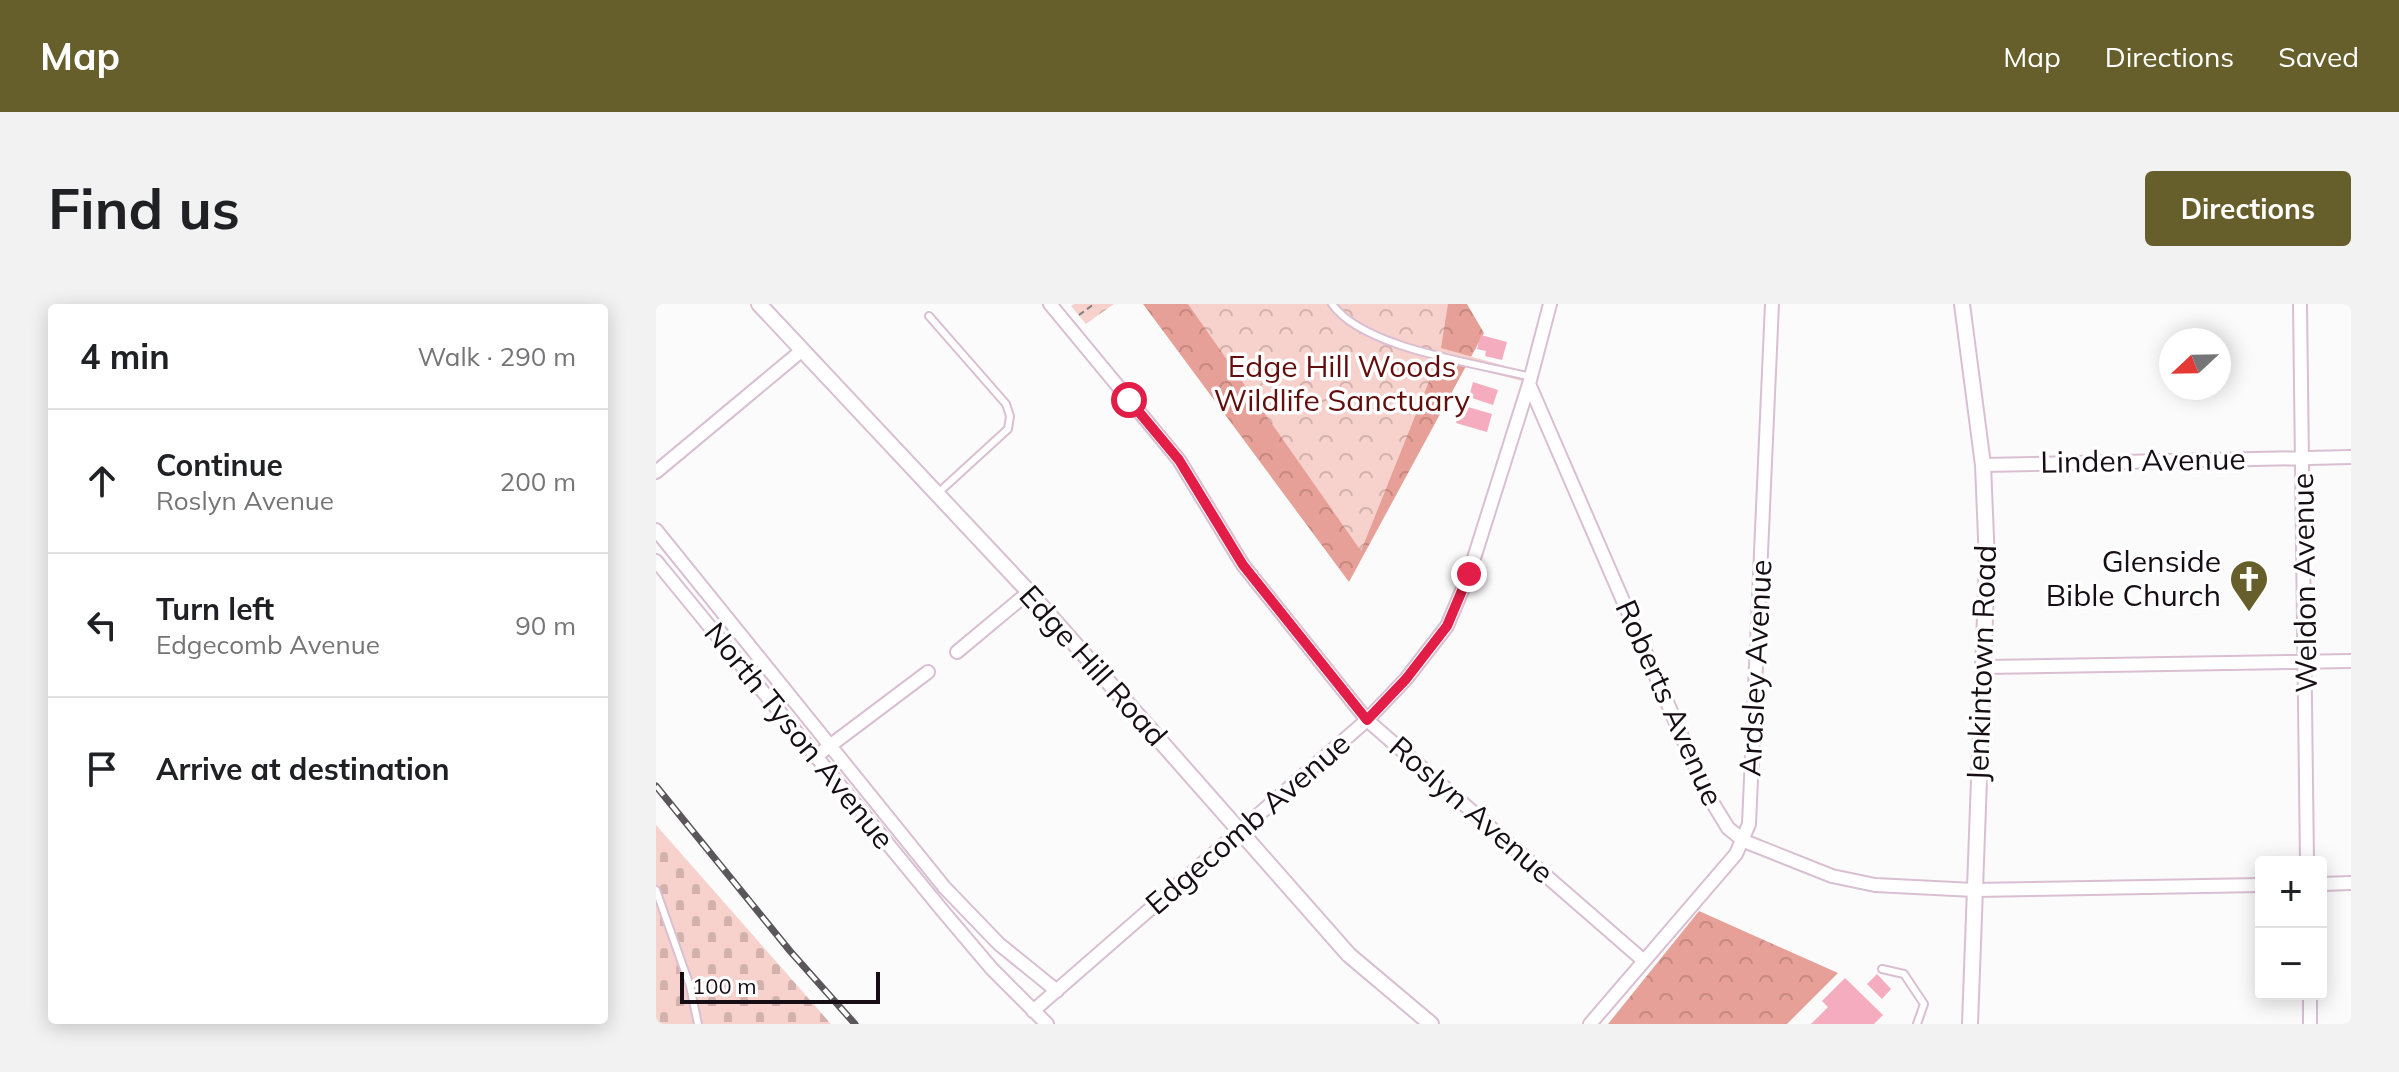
<!DOCTYPE html>
<meta charset="utf-8">
<style>
:root{--surface:#fff;--page:#f2f2f2;--text:#202124;--muted:#757577;--line:#e0e0e0;--accent:#675f2b}
body{margin:0;font-family:Mulish,sans-serif;background:var(--page);color:var(--text)}
.controls{position:absolute;right:24px;bottom:24px;display:grid;overflow:hidden;border-radius:8px;box-shadow:0 4px 20px #0003}
.controls button{width:72px;height:72px;display:grid;place-items:center;padding:0;border:0;border-bottom:2px solid var(--line);background:var(--surface);color:var(--text);font:40px sans-serif}
.compass{position:absolute;left:1503px;top:24px;width:72px;height:72px;border-radius:50%;background:var(--surface);box-shadow:0 4px 20px #0003;rotate:248deg}
.scale{position:absolute;left:24px;bottom:20px;width:200px;box-sizing:border-box;padding-left:8px;border:4px solid #160e14;border-top:0;font-size:22px;line-height:28px;white-space:nowrap;color:#160e14;-webkit-text-stroke:6px #fff;paint-order:stroke}
.stop{position:absolute;width:24px;height:24px;margin:-18px;border:6px solid #e11d48;border-radius:50%;background:#fff}
.stop.end{background:#e11d48;border-color:#fff;box-shadow:0 2px 8px #0008}
.list{margin:0;padding:0;list-style:none}
h2{display:flex;justify-content:space-between;align-items:center;height:104px;margin:0;padding:0 32px;font-size:34px}
h2 small{font-size:26px;font-weight:400;color:var(--muted)}
.list li{display:grid;grid-template-columns:52px 1fr auto;gap:24px;align-items:center;box-sizing:border-box;height:144px;padding:0 32px;border-top:2px solid var(--line)}
.list b{display:block;font-size:30px;white-space:nowrap}
.list p{margin:0;font-size:26px;white-space:nowrap;color:var(--muted)}
.list em{font-size:26px;font-style:normal;color:var(--muted)}
.icon{flex:none;width:44px;height:44px;fill:none;stroke:currentColor;stroke-width:2;stroke-linecap:round;stroke-linejoin:round}
.map{position:relative;flex:none;width:1695px;height:720px;overflow:hidden;border-radius:8px}
header{display:flex;align-items:center;gap:48px;box-sizing:border-box;height:112px;padding:0 40px;background:var(--accent);color:#fff}
header strong{font-size:38px}
nav{display:flex;gap:44px;margin-inline-start:auto;font-size:28px}
.intro{display:flex;align-items:center;justify-content:space-between;box-sizing:border-box;height:192px;padding:0 48px}
h1{margin:0;font-size:56px}
.button{padding:20px 36px;border-radius:8px;background:var(--accent);color:#fff;font-size:28px;font-weight:700}
main{display:flex;gap:48px;padding:0 48px}
aside{flex:1;background:var(--surface);border-radius:8px;box-shadow:0 4px 20px #0003}
.map>svg:first-child{display:block}
.forest{fill:url(#forest-crowns)}
.cemetery{fill:url(#cemetery-stones)}
.park{fill:url(#park-crowns)}
.building{fill:#f4acbe}
.lines{fill:none;stroke-linecap:round;stroke-linejoin:round}
.service-casing{stroke:#d9bfd1;stroke-width:10}
.minor-casing{stroke:#d9bfd1;stroke-width:16}
.tertiary-casing{stroke:#d9bfd1;stroke-width:18}
.path{stroke:#7f7b7e;stroke-width:2;stroke-dasharray:6 4;stroke-linecap:butt}
.service{stroke:#fff;stroke-width:6}
.minor{stroke:#fff;stroke-width:12}
.tertiary{stroke:#fff;stroke-width:14}
.rail-casing{stroke:#5b565a;stroke-width:7}
.rail{stroke:#fff;stroke-width:4;stroke-dasharray:12;stroke-linecap:butt}
.route{stroke:#e11d48;stroke-width:10}
.labels{text-anchor:middle;stroke-width:7;stroke-linejoin:round;paint-order:stroke}
.park-label{font-size:30px;fill:#620e0d;stroke:#fff}
.street-label{font-size:30px;fill:#160e14;stroke:#fff}
.poi-label{font-size:30px;fill:#160e14;stroke:#fff;text-anchor:end}
</style>
<header>
<strong>Map</strong>
<nav><a>Map</a><a>Directions</a><a>Saved</a></nav>
</header>
<div class="intro"><h1>Find us</h1><a class="button">Directions</a></div>
<main>
<aside>
<h2>4 min<small>Walk · 290 m</small></h2>
<ul class="list">
<li><svg class="icon" aria-label="ahead" viewBox="0 0 24 24"><path d="M12 20V5M6 11l6-6 6 6"/></svg><div><b>Continue</b><p>Roslyn Avenue</p></div><em>200 m</em></li>
<li><svg class="icon" aria-label="left" viewBox="0 0 24 24"><path d="M17 20v-9H6M10 6l-5 5 5 5"/></svg><div><b>Turn left</b><p>Edgecomb Avenue</p></div><em>90 m</em></li>
<li><svg class="icon" aria-label="arrive" viewBox="0 0 24 24"><path d="M6 21V4h12l-3 4 3 4H6"/></svg><div><b>Arrive at destination</b></div></li>
</ul>
</aside>
<div class="map">
<svg width="1695" height="720" viewBox="0 0 1695 720">
<defs>
<pattern id="forest-crowns" width="20" height="18" patternUnits="userSpaceOnUse" patternTransform="scale(2)"><rect width="20" height="18" fill="#e7a097"/><path d="M2 6a3 3 0 1 1 6 0M12 15a3 3 0 1 1 6 0" fill="none" stroke="#c58981"/></pattern>
<pattern id="cemetery-stones" width="16" height="16" patternUnits="userSpaceOnUse" patternTransform="scale(2)"><rect width="16" height="16" fill="#f7d1cb"/><path d="M2 7V4a2 2 0 0 1 4 0v3zM10 15v-3a2 2 0 0 1 4 0v3z" fill="#d3b2ad"/></pattern>
<pattern id="park-crowns" width="20" height="18" patternUnits="userSpaceOnUse" patternTransform="scale(2)"><rect width="20" height="18" fill="#f7d1cb"/><path d="M2 6a3 3 0 1 1 6 0M12 15a3 3 0 1 1 6 0" fill="none" stroke="#d3b2ad"/></pattern>
</defs>
<rect width="100%" height="100%" fill="#fbfbfb"/>
<path class="forest" d="M487 0H811L828 29 693 278Z
M1043 607 1182 669 1131 720H952Z"/>
<path class="cemetery" d="M0 521 175 720H0Z"/>
<path class="park" d="M418 0H458L430 20 415 2Z
M532 0H792L785 44 870 68 866 77 782 55 705 247Z"/>
<path class="building" d="M825 31 851 38 846 56 829 52 830 47 821 45Z
M817 78 842 86 837 101 813 93Z
M805 101 836 110 831 128 800 119Z
M1221 670 1235 685 1226 695 1211 680Z
M1189 674 1227 711 1218 720H1155L1172 703 1166 697Z"/>
<g class="lines">
<g class="service-casing">
<path id="service" d="M676 0C708 45 821 59 875 73
M273 12 350 100 354 112 352 125 282 189
M0 586 34 682 42 720
M1226 665 1248 670 1268 700 1261 720"/>
</g>
<g class="minor-casing">
<path id="minor" d="M394 0 523 156 587 261 711 416 988 657
M1644 0 1651 558
M873 80 1050 488 1072 524 1088 537 1176 572 1219 581 1318 586 1605 581
M1327 161 1695 153
M0 168 144 48
M0 226 289 584 343 640 401 687
M0 257 286 606 336 665 391 720
M301 348 373 288
M1329 363 1695 357
M159 453 272 368
M1665 580 1695 579
M1654 690V720
M377 707 711 416 750 375 791 322 813 270 873 80 894 0
M934 720 1080 550 1093 520 1116 0"/>
</g>
<g class="tertiary-casing">
<path id="tertiary" d="M103 0 373 288 693 651 775 720
M1306 0 1327 161 1331 258 1314 720"/>
</g>
<path class="path" d="M423 11 438 0"/>
<use href="#service" class="service"/>
<use href="#minor" class="minor"/>
<use href="#tertiary" class="tertiary"/>
<g class="rail-casing">
<path id="rail" d="M0 482 134 647 199 720"/>
</g>
<use href="#rail" class="rail"/>
</g>
<g class="lines">
<path class="route" d="M473 96 523 156 587 261 711 416 750 375 791 322 813 270"/>
</g>
<defs>
<g id="church-pin" transform="scale(2)"><path d="M0 17L-7.5 6A9.5 9.5 0 1 1 7.5 6Z" fill="#675f2b" stroke="#fff"/><path d="M-1.2-6h2.4v3.5h3.3v2.4h-3.3V6h-2.4V-.1h-3.3v-2.4h3.3Z" fill="#fff"/></g>
</defs>
<g fill-rule="evenodd">
<use href="#church-pin" x="1593" y="275"/>
</g>
<g class="labels">
<g class="park-label">
<text x="686" y="73">Edge Hill Woods<tspan x="686" dy="34">Wildlife Sanctuary</tspan></text>
</g>
<g class="street-label">
<text transform="translate(1487 157) rotate(-1)" y="10">Linden Avenue</text>
<text transform="translate(1649 279) rotate(-91)" y="10">Weldon Avenue</text>
<text transform="translate(1326 359) rotate(-88)" y="10">Jenkintown Road</text>
<text transform="translate(437 362) rotate(48)" y="10">Edge Hill Road</text>
<text transform="translate(1100 364) rotate(-87)" y="10">Ardsley Avenue</text>
<text transform="translate(1013 399) rotate(66)" y="10">Roberts Avenue</text>
<text transform="translate(143 432) rotate(51)" y="10">North Tyson Avenue</text>
<text transform="translate(815 506) rotate(41)" y="10">Roslyn Avenue</text>
<text transform="translate(592 520) rotate(-41)" y="10">Edgecomb Avenue</text>
</g>
<g class="poi-label">
<text x="1565" y="268">Glenside<tspan x="1565" dy="34">Bible Church</tspan></text>
</g>
</g>
</svg>
<div class="controls">
<button>+</button>
<button>−</button>
</div>
<svg class="compass" viewBox="-18 -18 36 36"><path d="M0-13l5 13h-10z" fill="#e53935"/><path d="M0 13l5-13h-10z" fill="#757577"/></svg>
<div class="scale">100 m</div>
<div class="stop" style="left:473px;top:96px"></div>
<div class="stop end" style="left:813px;top:270px"></div>
</div>
</main>
